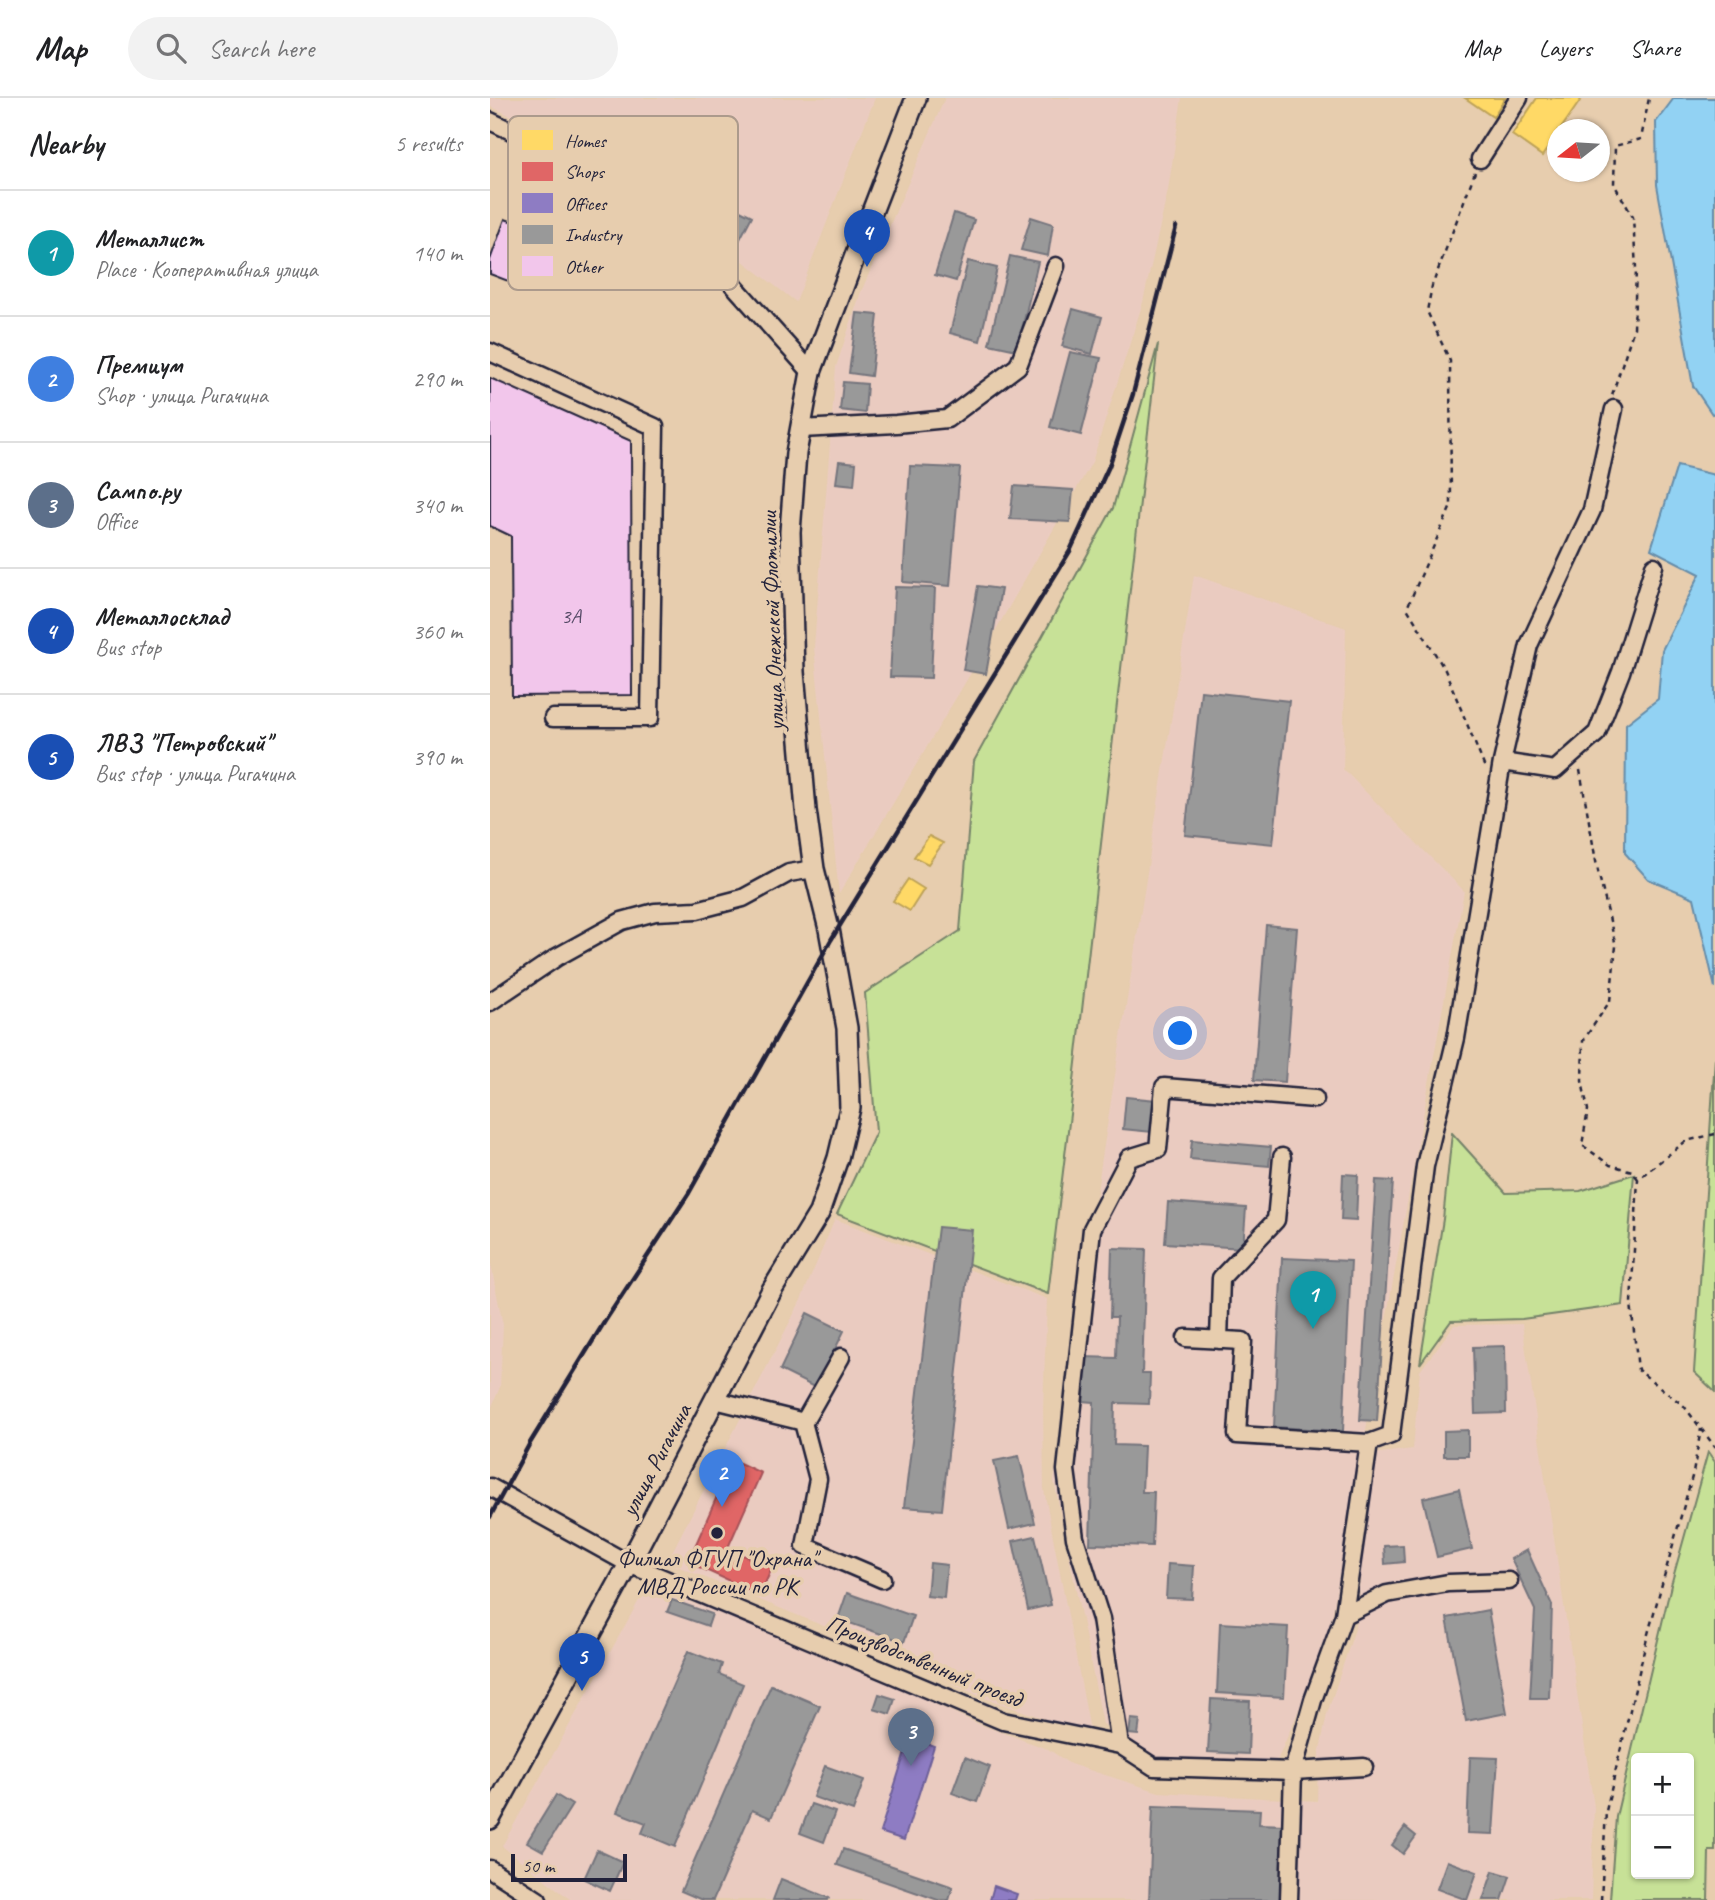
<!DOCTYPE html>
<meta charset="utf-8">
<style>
:root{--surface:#fff;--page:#f2f2f2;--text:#202124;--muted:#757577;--line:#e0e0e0;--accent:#22223b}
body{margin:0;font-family:Caveat,sans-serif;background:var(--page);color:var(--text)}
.controls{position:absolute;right:21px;bottom:21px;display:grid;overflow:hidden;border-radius:7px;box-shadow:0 2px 5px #0004}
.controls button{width:63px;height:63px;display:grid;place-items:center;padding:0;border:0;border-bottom:2px solid var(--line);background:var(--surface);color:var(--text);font:35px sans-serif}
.compass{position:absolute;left:1057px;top:21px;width:63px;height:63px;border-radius:50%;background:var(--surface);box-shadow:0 2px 5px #0004;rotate:253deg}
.scale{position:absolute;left:21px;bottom:18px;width:116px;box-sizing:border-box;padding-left:7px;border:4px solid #22223b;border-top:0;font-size:19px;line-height:24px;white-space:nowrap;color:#22223b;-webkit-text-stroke:5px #e7cdae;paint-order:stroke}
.you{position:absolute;left:691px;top:936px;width:24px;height:24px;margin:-18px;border:5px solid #fff;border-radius:50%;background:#1a73e8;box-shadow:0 0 0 10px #1a73e833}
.badge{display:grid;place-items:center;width:46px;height:46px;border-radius:50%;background:var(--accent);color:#fff;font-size:23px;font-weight:700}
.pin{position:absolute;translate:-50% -58px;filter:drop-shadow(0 2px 4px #0008)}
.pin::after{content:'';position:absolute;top:37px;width:24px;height:21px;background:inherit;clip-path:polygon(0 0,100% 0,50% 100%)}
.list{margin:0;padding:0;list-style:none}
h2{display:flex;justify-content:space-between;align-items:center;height:91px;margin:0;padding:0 28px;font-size:30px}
h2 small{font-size:23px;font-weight:400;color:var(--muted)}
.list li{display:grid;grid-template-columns:46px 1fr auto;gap:21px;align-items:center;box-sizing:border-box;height:126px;padding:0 28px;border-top:2px solid var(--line)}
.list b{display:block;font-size:26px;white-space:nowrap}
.list p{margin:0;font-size:23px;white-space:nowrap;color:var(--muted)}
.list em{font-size:23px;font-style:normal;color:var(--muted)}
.icon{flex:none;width:38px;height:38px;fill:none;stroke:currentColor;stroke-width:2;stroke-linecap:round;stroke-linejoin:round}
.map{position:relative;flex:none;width:1225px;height:1802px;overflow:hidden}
header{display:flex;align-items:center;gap:42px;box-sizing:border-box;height:98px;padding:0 35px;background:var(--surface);border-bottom:2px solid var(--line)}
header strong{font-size:33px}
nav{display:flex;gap:38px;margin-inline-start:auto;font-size:24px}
.search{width:490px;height:63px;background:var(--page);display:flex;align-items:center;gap:18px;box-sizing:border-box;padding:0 24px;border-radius:38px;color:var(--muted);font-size:26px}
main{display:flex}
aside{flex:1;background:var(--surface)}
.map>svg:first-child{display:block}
.built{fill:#eacbc0}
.green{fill:#c7e197;stroke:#748269;stroke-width:2;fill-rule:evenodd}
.water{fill:#92d2f3;stroke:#658ca9;stroke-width:2}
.homes{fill:#ffd966;stroke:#bda259;stroke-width:2}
.shops{fill:#e06666;stroke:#a75259;stroke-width:2}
.offices{fill:#8e7cc3;stroke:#6e619a;stroke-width:2}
.industry{fill:#999;stroke:#75757d;stroke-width:2}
.building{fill:#f2c6eb;stroke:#22223b;stroke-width:2}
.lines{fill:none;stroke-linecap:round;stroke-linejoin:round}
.minor-casing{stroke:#22223b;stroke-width:21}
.major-casing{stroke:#22223b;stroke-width:24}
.path{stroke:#22223b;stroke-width:2.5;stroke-dasharray:5 5;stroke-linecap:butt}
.minor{stroke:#e7cdae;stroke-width:16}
.major{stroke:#e7cdae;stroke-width:19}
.rail{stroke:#22223b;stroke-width:4.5}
.poi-dot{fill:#22223b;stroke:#e7cdae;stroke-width:2.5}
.labels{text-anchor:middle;stroke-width:7;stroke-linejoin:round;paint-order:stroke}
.number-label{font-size:21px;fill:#564b67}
.street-label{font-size:24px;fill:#22223b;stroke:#e7cdae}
.poi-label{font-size:24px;fill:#22223b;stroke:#e7cdae}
.key{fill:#e7cdae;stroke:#ac9a8c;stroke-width:2}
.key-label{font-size:19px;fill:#22223b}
</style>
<header>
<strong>Map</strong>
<div class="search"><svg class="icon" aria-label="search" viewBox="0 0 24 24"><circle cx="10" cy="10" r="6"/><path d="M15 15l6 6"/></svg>Search here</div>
<nav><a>Map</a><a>Layers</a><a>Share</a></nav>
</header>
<main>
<aside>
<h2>Nearby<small>5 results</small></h2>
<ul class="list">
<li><span class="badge" style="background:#0f9aa8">1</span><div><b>Металлист</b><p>Place · Кооперативная улица</p></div><em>140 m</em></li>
<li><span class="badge" style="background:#3f7fe0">2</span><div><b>Премиум</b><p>Shop · улица Ригачина</p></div><em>290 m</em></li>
<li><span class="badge" style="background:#5c6f8a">3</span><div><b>Сампо.ру</b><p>Office</p></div><em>340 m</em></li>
<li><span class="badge" style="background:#1a4fb4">4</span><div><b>Металлосклад</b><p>Bus stop</p></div><em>360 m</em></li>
<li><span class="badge" style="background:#1a4fb4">5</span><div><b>ЛВЗ &quot;Петровский&quot;</b><p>Bus stop · улица Ригачина</p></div><em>390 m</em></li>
</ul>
</aside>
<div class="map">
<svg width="1225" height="1802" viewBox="0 0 1225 1802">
<rect width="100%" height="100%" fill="#e7cdae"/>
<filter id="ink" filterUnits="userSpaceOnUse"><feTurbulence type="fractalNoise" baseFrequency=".0143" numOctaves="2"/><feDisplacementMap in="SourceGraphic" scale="14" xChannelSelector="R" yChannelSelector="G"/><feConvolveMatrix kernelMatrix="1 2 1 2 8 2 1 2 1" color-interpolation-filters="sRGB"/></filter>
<g filter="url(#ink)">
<path class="built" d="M0 0H385L306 204 190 114 81 47 0 8Z
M455 0H692L678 92 653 204 602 364 488 563 349 796 324 549 346 269 371 194Z
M704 477 856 530 853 671 974 793 837 1546 787 1663 668 1660 613 1626 564 1383 612 1060Z
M345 1121 557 1201 553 1311 554 1392 600 1632 561 1623 489 1598 385 1549 177 1464 311 1202Z
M0 1162 13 1227 10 1289 0 1313Z
M1032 1226 1104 1709 1101 1802H81L12 1748 157 1488 308 1543 491 1627 558 1651 580 1666 669 1694 827 1703 828 1663 837 1616 865 1531 882 1356 923 1351 930 1273 964 1227Z"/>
<path class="green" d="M668 246 582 1000 558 1196 347 1116 386 1034 375 895 470 833 484 663 623 410Z
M1225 960V1294L1204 1274Z
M962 1035 1016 1095 1090 1093 1144 1076 1133 1207 1032 1221 961 1223 930 1266 953 1121Z
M1218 1354 1225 1364V1753H1219L1218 1802H1120L1126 1719 1181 1487ZM1199 1660V1776H1146V1660Z"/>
<path class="water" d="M1184 0H1225V315L1222 316 1203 288 1167 87 1166 24Z
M1187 368 1225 377V890L1204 800 1158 781 1135 755 1136 626 1168 601 1172 552 1210 476 1161 451Z"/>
<path class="homes" d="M975 0H1015L1003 19Z
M1047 0H1092L1070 32H1068V36L1052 58 1022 37Z
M439 738 453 745 438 766 424 759Z
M418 781 434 791 420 813 403 803Z"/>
<path class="shops" d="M243 1362 271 1375 232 1463 238 1466 244 1453 282 1470 270 1497 198 1464Z"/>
<path class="offices" d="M420 1639 444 1648 414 1742 390 1734Z
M504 1788 527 1796 525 1802H500Z"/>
<path class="industry" d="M244 109 262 118 249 143 231 134Z
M464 115 484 122 466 183 445 177Z
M541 119 563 126 558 158 531 152Z
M520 158 548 164 527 252 499 246Z
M478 163 507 170 490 243 460 235Z
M583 211 612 219 602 256 572 248Z
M367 215 388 217 381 278 359 275Z
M580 254 611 260 591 337 560 329Z
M353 284 377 286 375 315 350 312Z
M349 363 366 365 364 387 346 385Z
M420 368 470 370 460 488 413 484Z
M524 388 583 392 580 424 520 421Z
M488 488 511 491 496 576 473 572Z
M405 489 445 490 441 580 400 579Z
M711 593 799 603 783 746 695 737Z
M776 827 807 830 795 984 764 982Z
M636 999 666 1002 662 1034 633 1031Z
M702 1042 781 1049 779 1068 700 1061Z
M853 1076 868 1077 866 1123 851 1122Z
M886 1082 903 1083 887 1323 870 1322Z
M678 1104 756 1110 753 1150 675 1145Z
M448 1129 482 1132 452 1412 414 1409Z
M622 1150 656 1151 652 1276H660L659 1306 625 1305 624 1347 654 1348 652 1394H664L662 1448 600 1446 604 1304 593 1303 595 1259 626 1260 627 1219H620Z
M792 1160 861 1163 853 1333 784 1329Z
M317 1215 354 1233 326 1290 290 1272Z
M1015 1248 1016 1315 985 1316 983 1249Z
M978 1332V1358H954V1333Z
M529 1358 545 1425 519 1431 504 1363Z
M969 1391 982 1451 947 1459 933 1400Z
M545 1438 561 1507 538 1512 523 1443Z
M913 1447 914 1464 895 1466 894 1448Z
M1037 1452 1062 1507 1059 1600H1040L1045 1512 1021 1461Z
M440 1465 457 1467 454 1500 437 1498Z
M678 1466 704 1468 702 1501 676 1500Z
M357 1495 423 1518 414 1544 348 1521Z
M182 1502 222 1516 218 1528 177 1514Z
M998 1512 1017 1615 976 1623 957 1520Z
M730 1525 798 1529 794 1599 727 1595Z
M198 1553 232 1566 229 1576 253 1586 185 1749 152 1735 156 1725 127 1714Z
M281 1587 330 1608 281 1720 262 1712 223 1802H212L191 1793Z
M389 1596 405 1601 400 1616 384 1611Z
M721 1601 760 1603 758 1656 718 1654Z
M641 1621 650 1622 648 1637 639 1636Z
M475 1659 500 1669 487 1704 462 1695Z
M980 1659 1008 1660 1003 1736 977 1735Z
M335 1668 374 1682 363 1713 323 1699Z
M66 1697 82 1707 53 1753 37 1744Z
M321 1706 345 1714 334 1744 310 1735Z
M663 1708 770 1712 769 1726 793 1727 791 1802H659Z
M915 1729 926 1738 913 1756 902 1747Z
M353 1751 463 1789 459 1802H448L347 1767Z
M107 1752 133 1764 120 1793 94 1781Z
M957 1763 987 1774 977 1802 947 1791Z
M1003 1773 1020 1778 1012 1802H993Z
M291 1781 339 1800 338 1802H283Z"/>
<path class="building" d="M15 121 54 135 34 189 0 176V162Z
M0 280 141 343 142 597 22 598 21 438 0 428Z"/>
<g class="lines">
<g class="minor-casing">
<path id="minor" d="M0 23 36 40 174 127 238 181 321 274 320 284
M990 61 1029 0
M0 254 165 329 160 620H63
M311 331 406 326 457 321 528 268 566 168
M1012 664 1065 672 1107 635 1131 574 1164 468
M0 904 67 859 132 823 165 814 207 812 253 800 299 775 324 771
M696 1240 753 1243 747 1337 879 1345 901 1337 935 1068 966 940 1012 664 1039 547 1102 412 1124 311
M729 1242 731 1180 786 1122 792 1059
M225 1302 314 1324 351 1259
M313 1324 328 1381 315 1448 392 1481
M0 1389 139 1466 513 1623 630 1647 664 1669 803 1673 874 1669
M854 1517 897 1496 958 1485 1019 1483
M630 1647 611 1521 585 1440 576 1372 602 1131 639 1060 668 1051 674 989 825 1001
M0 1771 48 1802
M799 1802 803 1673 823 1602 854 1517 879 1345"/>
</g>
<g class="major-casing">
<path id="major" d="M0 1721 139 1466 282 1192 329 1115 348 1060 360 1010 357 930 339 831 324 771 316 712 304 574 300 434 306 355 321 274 363 163 426 0"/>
</g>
<path class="path" d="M985 74 942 188 937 213 960 263 961 408 917 510 955 572 995 670
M1122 297 1144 230 1146 171 1143 119 1124 86 1125 48 1151 41 1159 0
M1090 672 1107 769 1126 848 1120 903 1093 943 1092 983 1098 1012 1092 1047 1120 1067 1142 1073 1148 1081
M1225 1036 1196 1043 1148 1081 1141 1205 1148 1272 1194 1308 1225 1349
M1111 1802 1116 1713 1158 1536 1203 1375 1211 1331"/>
<use href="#minor" class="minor"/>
<use href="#major" class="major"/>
<path class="rail" d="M0 1419 40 1345 115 1223 199 1095 341 842 580 453 619 368 643 296 686 129"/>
</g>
</g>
<circle class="poi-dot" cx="227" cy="1435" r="7"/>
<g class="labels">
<g class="number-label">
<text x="81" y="525">3А</text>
</g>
<g class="street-label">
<text transform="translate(282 523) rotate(-92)" y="8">улица Онежской Флотилии</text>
<text transform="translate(166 1362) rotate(-62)" y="8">улица Ригачина</text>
<text transform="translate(434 1563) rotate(22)" y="8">Производственный проезд</text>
</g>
<g class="poi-label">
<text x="227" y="1468">Филиал ФГУП "Охрана"<tspan x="227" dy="28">МВД России по РК</tspan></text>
</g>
</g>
<rect x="18" y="18" width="230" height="174" rx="10" class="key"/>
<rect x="32" y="32" width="31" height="20" fill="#ffd966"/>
<rect x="32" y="64" width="31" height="19" fill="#e06666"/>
<rect x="32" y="95" width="31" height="20" fill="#8e7cc3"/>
<rect x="32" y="127" width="31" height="19" fill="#999"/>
<rect x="32" y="158" width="31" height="20" fill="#f2c6eb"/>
<g class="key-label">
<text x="75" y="49">Homes</text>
<text x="75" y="80">Shops</text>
<text x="75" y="112">Offices</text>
<text x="75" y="143">Industry</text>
<text x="75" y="175">Other</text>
</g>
</svg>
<div class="controls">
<button>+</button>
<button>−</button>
</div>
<svg class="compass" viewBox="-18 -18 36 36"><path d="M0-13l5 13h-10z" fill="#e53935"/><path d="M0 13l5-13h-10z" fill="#757577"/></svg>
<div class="scale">50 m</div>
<div class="you"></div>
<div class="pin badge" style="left:823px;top:1231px;background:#0f9aa8">1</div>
<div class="pin badge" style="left:232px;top:1409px;background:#3f7fe0">2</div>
<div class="pin badge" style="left:421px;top:1668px;background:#5c6f8a">3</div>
<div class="pin badge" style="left:377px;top:169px;background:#1a4fb4">4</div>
<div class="pin badge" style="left:92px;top:1593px;background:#1a4fb4">5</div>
</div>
</main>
